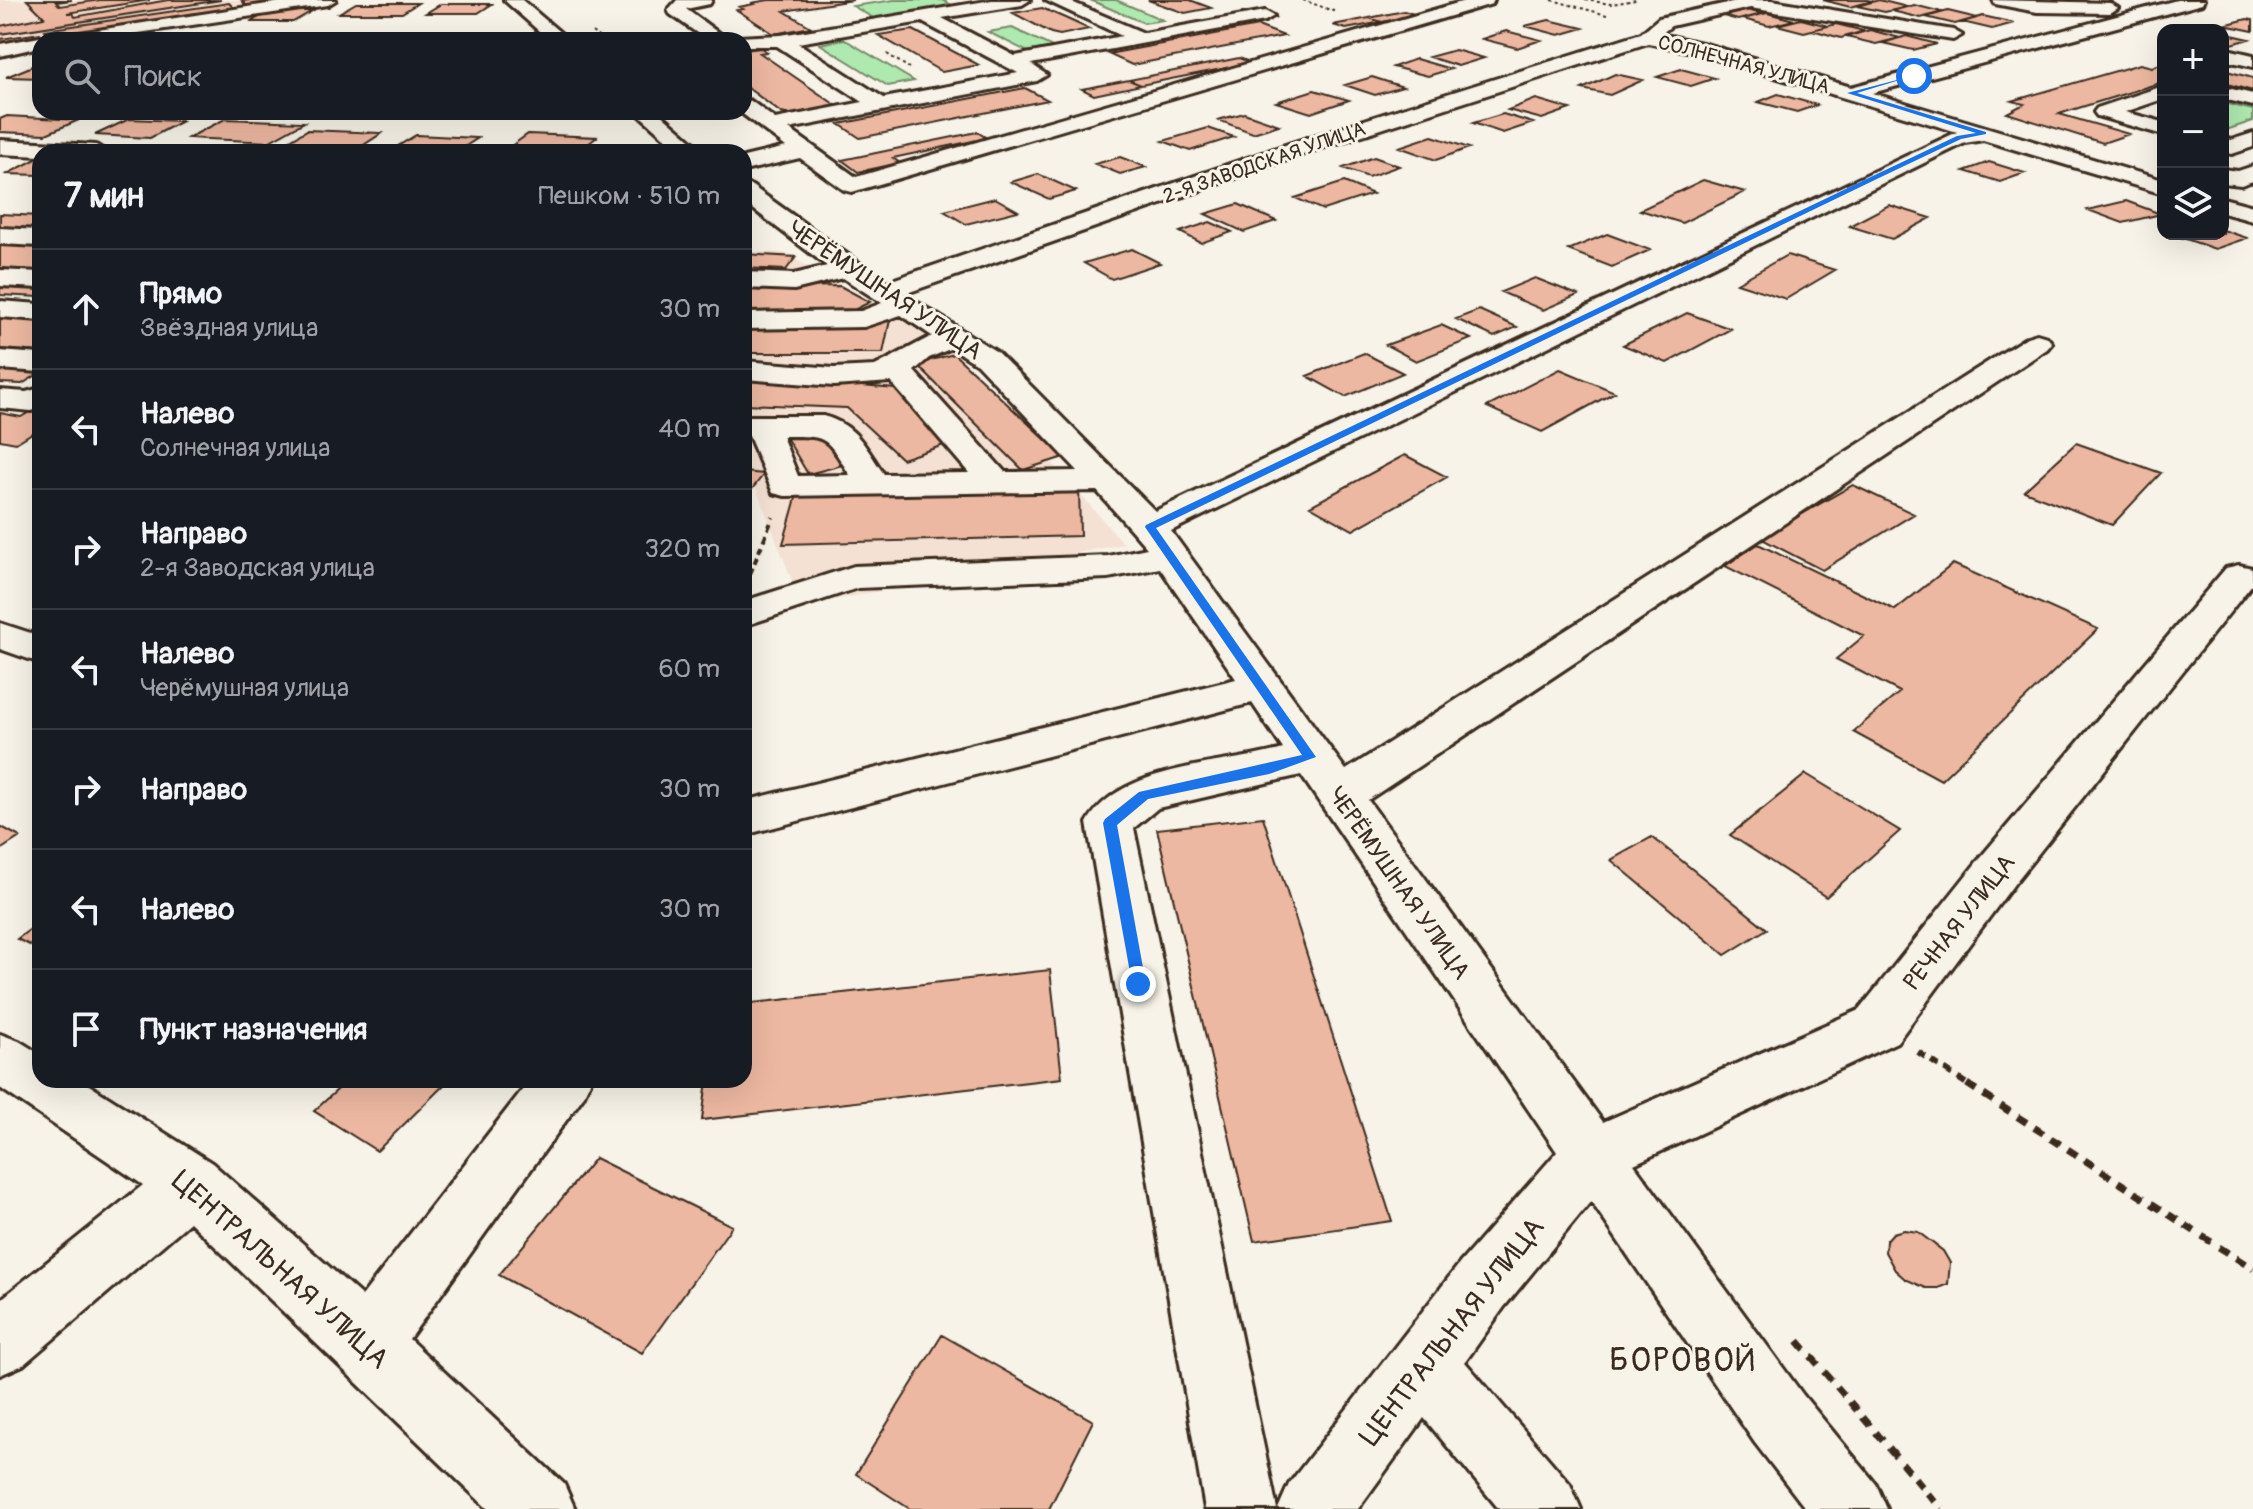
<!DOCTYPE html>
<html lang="ru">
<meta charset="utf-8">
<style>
:root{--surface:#171b24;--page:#20242c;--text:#f1f3f6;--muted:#9ea1a6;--line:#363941}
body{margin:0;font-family:Pangolin,sans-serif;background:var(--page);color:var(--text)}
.controls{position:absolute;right:24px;top:24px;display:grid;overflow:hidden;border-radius:16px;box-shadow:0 8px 32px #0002}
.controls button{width:72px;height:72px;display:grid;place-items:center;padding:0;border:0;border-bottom:2px solid var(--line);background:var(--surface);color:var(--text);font:40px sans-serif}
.stop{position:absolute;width:24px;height:24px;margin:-18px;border:6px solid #1a73e8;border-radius:50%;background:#fff}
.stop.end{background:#1a73e8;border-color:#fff;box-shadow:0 2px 8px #0008}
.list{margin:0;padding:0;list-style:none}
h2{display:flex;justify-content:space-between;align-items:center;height:104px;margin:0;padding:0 32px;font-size:34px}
h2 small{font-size:26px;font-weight:400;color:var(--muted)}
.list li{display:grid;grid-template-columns:52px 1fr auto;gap:24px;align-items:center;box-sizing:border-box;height:120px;padding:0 32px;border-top:2px solid var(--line)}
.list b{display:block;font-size:30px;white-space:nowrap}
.list p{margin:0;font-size:26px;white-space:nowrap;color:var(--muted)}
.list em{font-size:26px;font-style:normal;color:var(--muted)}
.icon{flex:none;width:44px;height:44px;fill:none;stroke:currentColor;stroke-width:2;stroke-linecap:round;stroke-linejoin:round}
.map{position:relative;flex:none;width:2253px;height:1509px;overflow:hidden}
.search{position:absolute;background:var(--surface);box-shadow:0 8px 32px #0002;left:32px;top:32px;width:720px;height:88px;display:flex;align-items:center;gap:20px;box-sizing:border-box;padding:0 28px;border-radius:24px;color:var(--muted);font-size:30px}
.panel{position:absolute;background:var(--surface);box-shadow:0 8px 32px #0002;left:32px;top:144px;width:720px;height:944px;border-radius:24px}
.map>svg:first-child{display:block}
.built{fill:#f4e1d3}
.green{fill:#aee9af;stroke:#748a66;stroke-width:2}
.building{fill:#edb8a1;stroke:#3b2a1e;stroke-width:2}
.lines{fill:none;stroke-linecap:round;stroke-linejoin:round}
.minor-casing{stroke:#3b2a1e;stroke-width:6}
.path-far3{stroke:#3b2a1e;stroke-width:2;stroke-dasharray:3 3;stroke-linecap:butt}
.path-far2{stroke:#3b2a1e;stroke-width:4;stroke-dasharray:7 5;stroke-linecap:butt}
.path-far1{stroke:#3b2a1e;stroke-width:6;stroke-dasharray:9 7;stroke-linecap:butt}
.path{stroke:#3b2a1e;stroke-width:7;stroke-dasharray:11 9;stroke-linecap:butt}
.minor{fill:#f7f3e8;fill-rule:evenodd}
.route{fill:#1a73e8}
.labels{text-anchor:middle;stroke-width:6;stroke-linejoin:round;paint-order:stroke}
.far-street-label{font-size:20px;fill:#3b2a1e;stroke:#f7f3e8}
.street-label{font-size:24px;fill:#3b2a1e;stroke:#f7f3e8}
.near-street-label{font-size:28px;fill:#3b2a1e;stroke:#f7f3e8}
.near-neighbourhood-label{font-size:32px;letter-spacing:2px;fill:#3b2a1e;stroke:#f7f3e8}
</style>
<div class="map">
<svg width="2253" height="1509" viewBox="0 0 2253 1509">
<rect width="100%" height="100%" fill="#f7f3e8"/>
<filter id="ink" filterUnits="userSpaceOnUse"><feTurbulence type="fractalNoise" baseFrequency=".0125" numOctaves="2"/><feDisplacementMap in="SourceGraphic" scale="16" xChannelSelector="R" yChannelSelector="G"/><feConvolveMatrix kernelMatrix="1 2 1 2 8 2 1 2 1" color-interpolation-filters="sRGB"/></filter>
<g filter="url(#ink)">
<path class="built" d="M0 0H318L0 44Z
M744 251 784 253 950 347 1124 544 802 606 744 457Z"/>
<path class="green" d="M894 0H942L954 6 875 19 853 6Z
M1090 0H1116L1163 20 1144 23Z
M1012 28 1057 49 1032 54 988 32Z
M844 39 914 81 888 86 820 44Z
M2223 103 2253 110V121L2223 131Z"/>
<path class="building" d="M27 0H72L56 2 60 6 100 0H150L67 13H73L75 17 168 0H221L0 34V26L44 17Z
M250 0H313L250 9 242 1Z
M769 0H853L784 11 811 27 774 34 737 10 743 9 739 7 754 4 751 3Z
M1148 0H1190L1211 8 1185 13Z
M1823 0H1867L1873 1 1850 7Z
M1879 0 1907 7 1885 12 1857 6Z
M229 3 236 10 50 38 45 30Z
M356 3H418L402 13H339Z
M441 4H492L478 13H426Z
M1914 5 1942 12 1921 18 1892 11Z
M1736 7 1762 14 1738 20 1712 13Z
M1042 8 1065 18 1089 29 1060 35 1051 33 1013 13Z
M270 11H312L293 22H250Z
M1404 11 1417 15 1382 22 1369 18Z
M1948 11 1977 18 1955 24 1926 17Z
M1767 13 1794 20 1769 26 1743 19Z
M1983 16 2014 23 1992 29 1962 22Z
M1369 18 1382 22 1346 29 1333 25Z
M1801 19 1828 26 1804 32 1777 25Z
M2247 19 2253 20V31L2224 25Z
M1549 20 1583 28 1559 35 1525 26Z
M1836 24 1864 31 1841 38 1812 30Z
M1258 26 1284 36 1132 65 1108 54Z
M913 30 928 38 979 65 942 72 878 35Z
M1870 30 1900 38 1876 44 1846 37Z
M1506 31 1541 40 1517 48 1482 39Z
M40 33 45 39 0 46V39Z
M2223 33 2249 39 2229 45 2223 43Z
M1906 36 1937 44 1913 50 1883 43Z
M761 48 767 52 760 53 837 106 792 115 781 113 744 85V50Z
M1455 50 1484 58 1458 66 1429 57Z
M1239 58 1252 63 1141 85 1129 80Z
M1416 59 1451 69 1428 76 1393 67Z
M40 63V78L6 77Z
M2163 63V82L2059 114 2129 134 2103 143 2007 113 2024 104 2012 101 2140 64 2152 67Z
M1681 69 1715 78 1691 86 1657 77Z
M2223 70 2253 78V91L2223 83Z
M1615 74 1643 80 1610 95 1582 89Z
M1372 77 1403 87 1375 95 1345 85Z
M1129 80 1141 85 1094 95 1082 89Z
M1025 88 1048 100 860 138 839 124Z
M1314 90 1349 100 1311 113 1276 102Z
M1778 94 1817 105 1797 112 1758 102Z
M1536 99 1570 109 1542 119 1508 110Z
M1244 113 1279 125 1253 133 1218 120Z
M1503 114 1533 123 1503 133 1473 123Z
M7 116 79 120 46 134 0 132V119Z
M129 119 182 121 150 138 95 135Z
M225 119 304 122 268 142 188 138Z
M1208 128 1234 137 1190 151 1163 141Z
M307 130 382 133 359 148 282 145Z
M977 132 987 138 893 158 900 163 858 172 842 160Z
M528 134 597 137 578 152 507 149Z
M416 135 478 138 458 151 395 148Z
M1432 136 1469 148 1436 160 1399 147Z
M40 157V175L7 174Z
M1120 157 1146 167 1120 174 1095 164Z
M1374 157 1399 166 1368 177 1343 168Z
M1989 162 2025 173 2000 182 1964 171Z
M1038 174 1076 191 1049 199 1011 182Z
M1703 180 1745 192 1682 223 1640 210Z
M1344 182 1373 194 1323 210 1295 198Z
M995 198 1018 211 966 224 944 211Z
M2126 201 2161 214 2123 223 2088 210Z
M1238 204 1276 221 1244 232 1205 214Z
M1889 205 1931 218 1892 239 1849 226Z
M0 214 40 216V230L0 228Z
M1210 222 1232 232 1201 243 1180 232Z
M2223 230 2247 238 2215 249 2171 234H2223Z
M1607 234 1650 250 1612 267 1568 250Z
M0 244 40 246V271L0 268Z
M1132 249 1160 263 1112 279 1084 263Z
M744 254 796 257 786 270 744 268Z
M1787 255 1835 270 1786 299 1737 283Z
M1535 278 1578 295 1543 310 1501 292Z
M0 282 40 284V297L0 295Z
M840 286 870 302 854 310 744 312V288Z
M1479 310 1517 327 1494 337 1456 319Z
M1687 313 1731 329 1667 363 1623 345Z
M0 314 40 317V352L0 349Z
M890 320 883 353H744V323Z
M1441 325 1471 339 1416 361 1386 345Z
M1364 353 1403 373 1345 397 1307 376Z
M954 354 1064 457 1023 470 916 364Z
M0 361 40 364V373L22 384 0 383Z
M1560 369 1615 392 1542 432 1487 407Z
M744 376 896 389 956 441 902 459 847 408 744 404Z
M40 406V428L16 443 0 440V413L21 417Z
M818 426 843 465 808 474 784 434Z
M2076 443 2161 473 2112 525 2024 491Z
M1405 455 1447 477 1353 530 1310 506Z
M744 472 764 474 744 499Z
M1079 484 1080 536 783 544 798 491Z
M1853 485 1914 514 1822 570 1760 538Z
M1758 544 1895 610 1953 564 2098 629 1941 780 1853 732 1900 692 1836 659 1864 636 1725 566Z
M1806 774 1900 831 1826 897 1730 835Z
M1263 817 1392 1221 1254 1241 1157 829Z
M0 826 20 837 0 850Z
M1652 837 1767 929 1725 955 1611 860Z
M40 922V950L17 939Z
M1050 970 1062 1078 702 1120 707 1080H744V1004Z
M348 1080H449L377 1151 314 1111Z
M595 1158 732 1226 642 1353 499 1275Z
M1904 1230 1918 1232 1943 1251 1950 1263 1948 1284 1938 1288H1926L1905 1279 1895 1270 1885 1252 1886 1241 1893 1233Z
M942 1335 1093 1421 1049 1509H910L856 1474Z"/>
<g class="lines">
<g class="minor-casing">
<path id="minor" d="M293 0H336L328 5 91 40H40V47L0 56V44L40 37 46 38Z
M504 0H522L569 40H549Z
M677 0H712L710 4 686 9 728 40H707L670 14 668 10Z
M992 0H1030L1022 5 942 18 1015 56 1122 36 1045 0H1067L1144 33 1265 11 1274 16 1265 21 1031 64 1047 75 1037 81 789 129 856 177 1468 0H1494L1492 4 852 192 844 190 800 158 744 171V157L786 147 740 112H744V99L751 101 775 119 863 102 777 46H744V40H736L738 37 781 35ZM922 22 1018 73 884 98 798 43Z
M1741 0H1772L1953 30 1962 35 1953 40 1750 8 1671 26 1661 34 1702 43 1851 87 2177 0H2204L2202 4 1872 93 2163 180V194L1983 140 1965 143 1171 531 1346 770 2027 337 2037 334 2047 337 2052 343 2047 349 1368 800 1603 1122 1859 1010 1980 858 2226 568 2239 565 2252 568 2253 583 2014 884 1897 1042 1634 1164 1803 1395 1876 1484 1887 1509H1806L1755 1443 1591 1201 1504 1307 1465 1362 1570 1484 1581 1509H1499L1424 1418 1358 1509H1278L1289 1484 1460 1263 1557 1152 1301 775 1158 808 1134 828 1277 1509H1205L1087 823C1120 764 1223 766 1283 749L1252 703 744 835V801L1236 679 1160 568 1108 578 858 588 744 626V601L854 566 1108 556 1147 548 1097 491 785 496 773 493 749 436H744V416H823C857 425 865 447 884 474L969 473 891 382 834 386 744 379V361L834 368 875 366 932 336 901 315 864 327 744 329V313L861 311 882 303 843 278 794 290 744 288V272L794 274 827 266 744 202V184L752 186 886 282 1291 143 1641 33 1659 18ZM1648 43 1692 52 1957 132 1155 511 997 352 904 294 1307 153ZM952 348 977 364 1078 471 1005 472 914 371 929 358ZM782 436C829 436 825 436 850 475L798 476Z
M1993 0 2110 3 2118 8 2110 13 2037 12 1995 4Z
M2223 48 2253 55V67L2223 60Z
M2163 86V99L2125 112 2163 122V135L2097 116 2094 112 2097 108Z
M2223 87 2253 94V106L2223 99Z
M636 112H659L705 152H681Z
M2253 133V147L2232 154 2223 152V138L2231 140Z
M0 140 96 145 107 152H40V156L0 154Z
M2253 166V181L2241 185 2223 183V169L2238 171Z
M2223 198 2253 206V221L2223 213Z
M0 228 40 230V246L0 244Z
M0 270 40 272V288L0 286Z
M0 301 40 304V320L0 317Z
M0 351 40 354V372L0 369Z
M40 388V409L31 411 0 408V390L26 392Z
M0 623 40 636V663L0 649Z
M0 1034 19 1041 40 1054V1080H81L212 1163 362 1296 530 1080H591L583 1097 409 1339 564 1484 575 1509H488L190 1222 23 1365 0 1375V1300L143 1185 0 1088Z"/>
</g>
<path class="path-far3" d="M1303 0 1336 12
M1552 0 1607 15
M1585 0 1611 4 1636 0
M592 32 602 40
M887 54 909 68"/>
<path class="path-far2" d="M750 574 773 517"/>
<path class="path-far1" d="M1918 1052 1970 1086"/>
<path class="path" d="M1967 1084 2253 1269
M1798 1341 1941 1509"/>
<use href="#minor" class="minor"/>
</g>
</g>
<path class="route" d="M1916 75 1857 93 1986 132V134L1961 139 1881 177 1156 528 1316 757 1269 774 1148 799 1117 825 1146 984 1144 989H1133L1103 823 1105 819 1139 792 1302 755 1145 527 1146 525 1877 174 1957 136 1976 133 1847 93Z"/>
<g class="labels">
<g class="far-street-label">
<text transform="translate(1744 64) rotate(15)" y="7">СОЛНЕЧНАЯ УЛИЦА</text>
<text transform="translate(1264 162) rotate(-19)" y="7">2-Я ЗАВОДСКАЯ УЛИЦА</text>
</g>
<g class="street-label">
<text transform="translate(885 290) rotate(34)" y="8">ЧЕРЁМУШНАЯ УЛИЦА</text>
<text transform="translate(1399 883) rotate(55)" y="8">ЧЕРЁМУШНАЯ УЛИЦА</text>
<text transform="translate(1959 922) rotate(-52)" y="8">РЕЧНАЯ УЛИЦА</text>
</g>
<g class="near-street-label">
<text transform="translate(281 1269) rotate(42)" y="10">ЦЕНТРАЛЬНАЯ УЛИЦА</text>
<text transform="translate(1451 1331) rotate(-52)" y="10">ЦЕНТРАЛЬНАЯ УЛИЦА</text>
</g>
<g class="near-neighbourhood-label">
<text x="1683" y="1371">БОРОВОЙ</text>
</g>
</g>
</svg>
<div class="controls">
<button>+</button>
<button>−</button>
<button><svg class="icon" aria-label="layers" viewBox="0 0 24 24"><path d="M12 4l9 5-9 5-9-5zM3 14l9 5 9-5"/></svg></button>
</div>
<div class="stop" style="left:1914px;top:76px"></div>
<div class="stop end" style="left:1138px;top:984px"></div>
<div class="search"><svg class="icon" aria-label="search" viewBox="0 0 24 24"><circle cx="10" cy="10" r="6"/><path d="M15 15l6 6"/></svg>Поиск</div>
<section class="panel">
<h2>7 мин<small>Пешком · 510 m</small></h2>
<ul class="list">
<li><svg class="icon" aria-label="ahead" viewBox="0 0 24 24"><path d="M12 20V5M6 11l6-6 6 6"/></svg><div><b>Прямо</b><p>Звёздная улица</p></div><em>30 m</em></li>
<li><svg class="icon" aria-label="left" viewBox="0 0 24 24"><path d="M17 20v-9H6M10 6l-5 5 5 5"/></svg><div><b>Налево</b><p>Солнечная улица</p></div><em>40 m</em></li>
<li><svg class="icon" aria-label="right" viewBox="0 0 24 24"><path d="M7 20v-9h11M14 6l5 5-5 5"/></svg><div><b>Направо</b><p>2-я Заводская улица</p></div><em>320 m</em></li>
<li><svg class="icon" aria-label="left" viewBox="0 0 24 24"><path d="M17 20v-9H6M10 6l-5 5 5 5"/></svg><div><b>Налево</b><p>Черёмушная улица</p></div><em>60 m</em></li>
<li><svg class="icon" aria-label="right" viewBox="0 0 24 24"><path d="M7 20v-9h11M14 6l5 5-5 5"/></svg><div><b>Направо</b></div><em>30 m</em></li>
<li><svg class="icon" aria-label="left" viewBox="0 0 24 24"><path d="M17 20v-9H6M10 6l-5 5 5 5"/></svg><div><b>Налево</b></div><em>30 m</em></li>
<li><svg class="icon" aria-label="arrive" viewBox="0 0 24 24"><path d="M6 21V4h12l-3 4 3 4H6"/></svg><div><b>Пункт назначения</b></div></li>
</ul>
</section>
</div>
